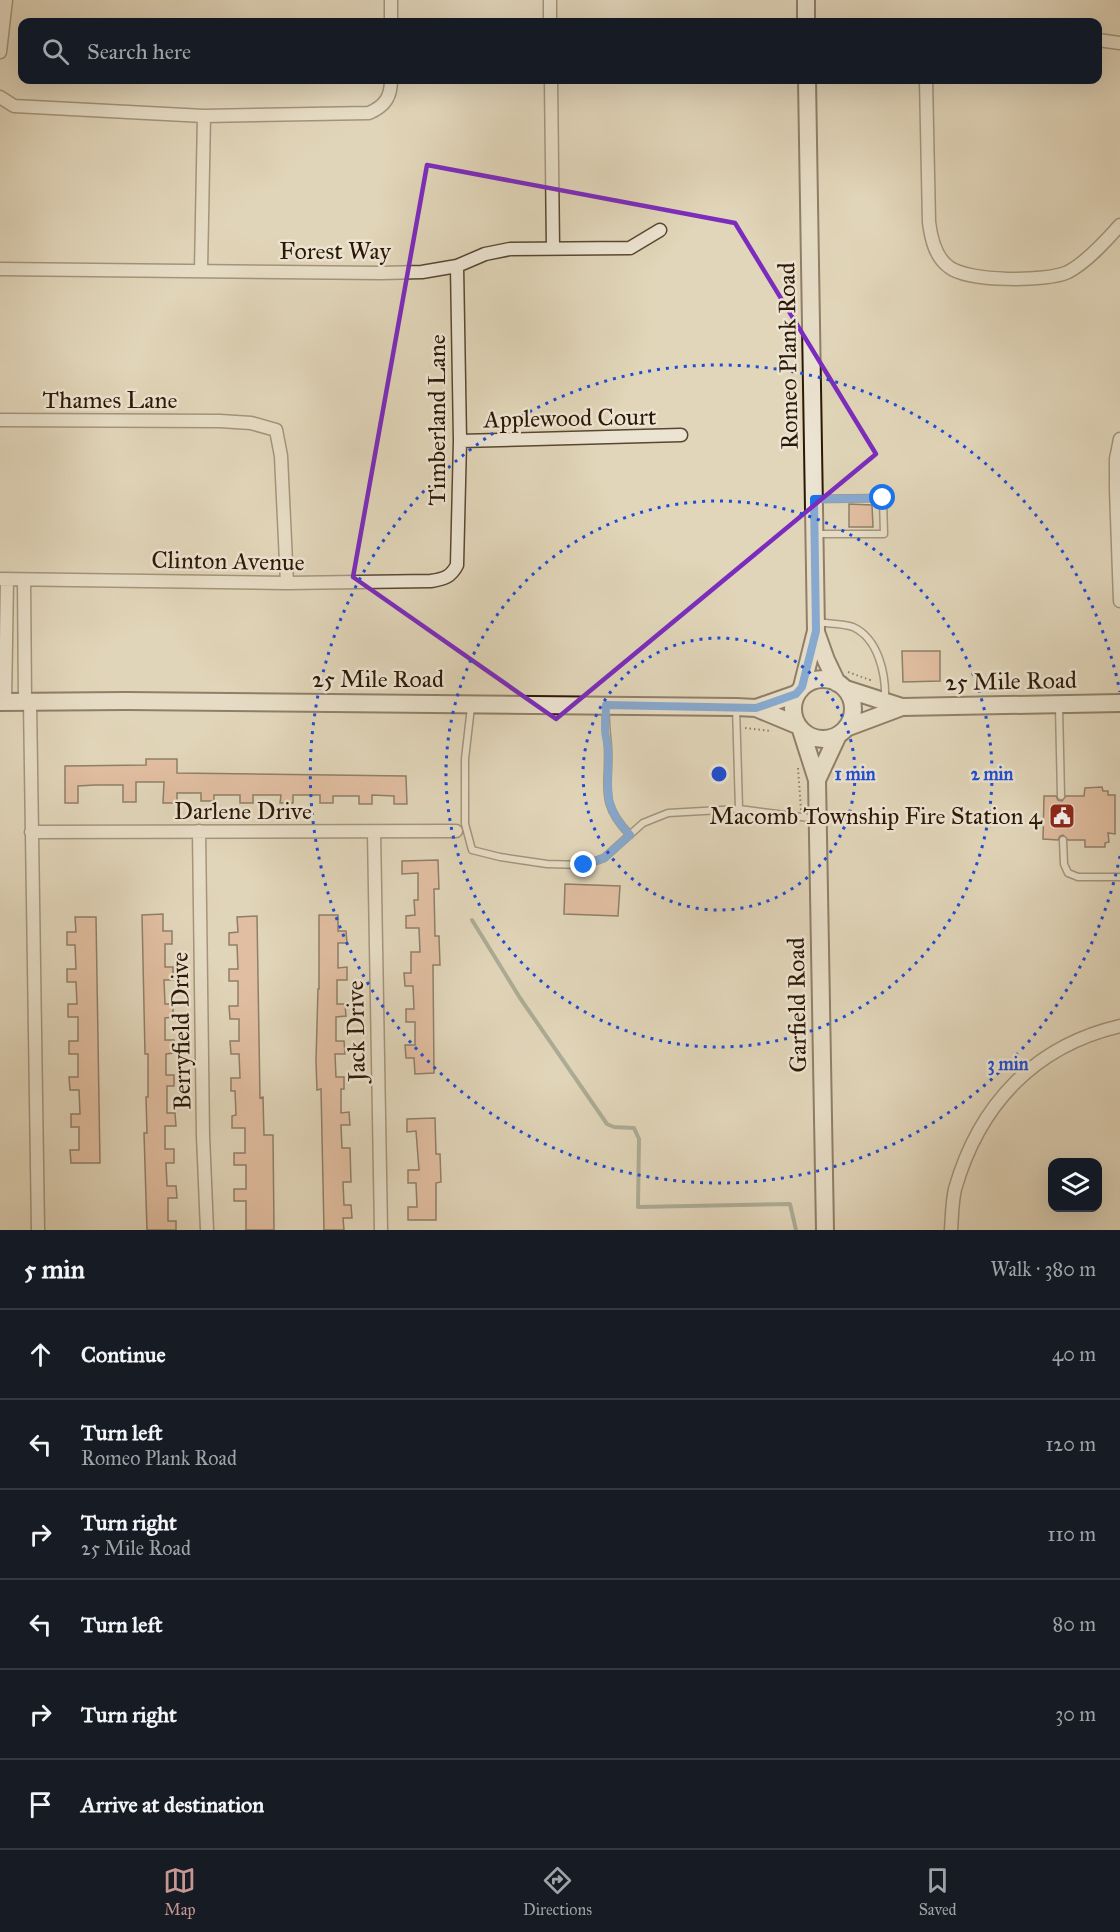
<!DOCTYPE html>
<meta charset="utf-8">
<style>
:root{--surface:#171b24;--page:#242831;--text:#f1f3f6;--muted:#9ea1a6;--line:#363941;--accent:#c59692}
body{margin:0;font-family:"IM FELL Great Primer",serif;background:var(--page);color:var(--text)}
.controls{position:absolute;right:18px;bottom:18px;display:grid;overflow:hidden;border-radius:12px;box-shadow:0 6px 24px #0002}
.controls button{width:54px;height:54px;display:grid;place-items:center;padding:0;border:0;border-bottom:2px solid var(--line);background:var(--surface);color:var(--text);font:30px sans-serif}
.stop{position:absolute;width:18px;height:18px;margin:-14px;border:4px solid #1a73e8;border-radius:50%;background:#fff}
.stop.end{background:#1a73e8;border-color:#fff;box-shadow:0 2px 6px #0008}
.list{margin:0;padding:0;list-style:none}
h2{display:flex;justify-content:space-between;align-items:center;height:78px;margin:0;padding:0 24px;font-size:26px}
h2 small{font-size:20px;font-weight:400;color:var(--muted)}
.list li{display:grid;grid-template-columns:39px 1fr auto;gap:18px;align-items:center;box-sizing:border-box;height:90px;padding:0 24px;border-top:2px solid var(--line)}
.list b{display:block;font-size:22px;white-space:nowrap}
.list p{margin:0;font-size:20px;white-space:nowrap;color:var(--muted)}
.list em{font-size:20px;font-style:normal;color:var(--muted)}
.icon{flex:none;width:33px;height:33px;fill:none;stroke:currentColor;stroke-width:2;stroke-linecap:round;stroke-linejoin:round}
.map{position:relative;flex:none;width:1120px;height:1230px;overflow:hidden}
.search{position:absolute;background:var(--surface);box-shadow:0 6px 24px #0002;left:18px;right:18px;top:18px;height:66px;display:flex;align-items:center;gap:15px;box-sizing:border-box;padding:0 21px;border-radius:12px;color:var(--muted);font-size:22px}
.sheet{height:618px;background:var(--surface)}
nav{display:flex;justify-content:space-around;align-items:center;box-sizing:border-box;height:84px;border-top:2px solid var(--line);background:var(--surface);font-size:16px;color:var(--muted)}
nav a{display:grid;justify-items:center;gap:3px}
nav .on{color:var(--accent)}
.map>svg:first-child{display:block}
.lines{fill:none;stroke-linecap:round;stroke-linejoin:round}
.stream{stroke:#6b7967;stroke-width:4}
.building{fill:#dfa283;stroke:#2b1705;stroke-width:1.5}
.lane-casing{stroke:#584732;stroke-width:9}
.street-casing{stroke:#584732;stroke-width:15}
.secondary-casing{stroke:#2b1705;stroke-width:20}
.path{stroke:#2b1705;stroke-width:2;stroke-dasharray:1.5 3;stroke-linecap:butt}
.lane{stroke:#ece4d2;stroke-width:6}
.street{stroke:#ece4d2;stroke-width:12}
.secondary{stroke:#ece4d2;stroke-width:16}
.route{stroke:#1a73e8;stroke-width:8}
.marked{fill:none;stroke:#7b2cbf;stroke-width:4.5;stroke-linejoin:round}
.ring{fill:none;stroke:#1d4ed8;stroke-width:3;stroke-dasharray:3 6}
.labels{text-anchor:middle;stroke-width:5;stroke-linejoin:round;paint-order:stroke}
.street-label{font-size:24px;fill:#2b1705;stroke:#ece4d2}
.poi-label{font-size:24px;fill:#2b1705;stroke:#ece4d2;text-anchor:end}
.centre{fill:#1d4ed8;stroke:#ece4d2;stroke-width:3}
.ring-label{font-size:18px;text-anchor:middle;font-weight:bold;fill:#1d4ed8;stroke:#ece4d2;stroke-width:5;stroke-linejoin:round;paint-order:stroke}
</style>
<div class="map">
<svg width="1120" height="1230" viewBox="0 0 1120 1230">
<rect width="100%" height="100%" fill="#e1d6b9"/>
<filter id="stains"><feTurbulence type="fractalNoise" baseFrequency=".00333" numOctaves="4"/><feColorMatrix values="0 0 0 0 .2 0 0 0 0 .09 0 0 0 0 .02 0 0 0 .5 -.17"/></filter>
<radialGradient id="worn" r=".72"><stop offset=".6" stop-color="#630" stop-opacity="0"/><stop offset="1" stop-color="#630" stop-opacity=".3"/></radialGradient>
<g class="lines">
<path class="stream" d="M472 920 520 998 607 1124 614 1127 634 1128 639 1139 638 1207 790 1204 796 1230"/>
</g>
<path class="building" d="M849 504 872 505 873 527H849Z
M902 651H940V681L903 682Z
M146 759H177V773L406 776 407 804H394V796L372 795V804H359V796H333V803H320V795H293V803H280L281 795H253V803H240V795H214V801H201V793H177V803H163L164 782H136V802H123V785H95L78 786V803H65V766L146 765Z
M1102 787 1103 791H1108V795H1115V834L1108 833 1109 842 1105 843V847H1085V840H1068L1063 835 1060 836 1058 840 1043 839 1044 796H1056L1058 800 1062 801 1066 796H1084L1085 788Z
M438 860 439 889H434L435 936H439L440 965H433L434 1073 415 1074 414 1058H406L405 1045H415V1022H406V1009H414L413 986H405L404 973H411V952H420L419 928H406V916L415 915 414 900H418V873L402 874V861Z
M565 884 620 886 618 916 564 914Z
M163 914V931H172V944H165V967H173V980H164L165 1004H173V1017L165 1018V1040H174V1053L166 1054V1075H174V1086H167V1113H175L176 1126H165V1149H174V1163H166L167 1186H176L177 1198H168V1221H176V1230H147L144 1133H147L146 1097H148V1054H145L142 915Z
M319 915H338V931H346L347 943H338V968L347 967V980H337V1004H345L346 1016 336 1017V1041H344L345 1054H335L336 1077H344V1089H341V1113L349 1112 350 1125H341L342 1148H350L351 1182H343L344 1205H351L352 1218H343L344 1230H324L321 1089 317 1090 316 1061 318 989H319Z
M257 916 260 1098 263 1097 264 1135H273L274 1230H246V1201H234V1189H246V1165H234V1153H245V1128H232V1116L236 1115 235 1091H231V1078H240L239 1054H231L230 1041H239V1019H230L229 1006H238V981H229V969H238L237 945H229V933L238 932 237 917Z
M75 917H96L100 1163H71L70 1150H79V1127H71V1114H80L79 1090H70L69 1077H78V1054H69V1041H78V1017H68V1004H77L76 982H67V969H76L75 945H67V932H76Z
M435 1118 436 1154H440L441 1182 436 1183V1220H408V1207H417L416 1183H408V1170H419L416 1131 407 1132V1119Z"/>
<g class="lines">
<g class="lane-casing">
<path id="lane" d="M815 499 883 498 884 534H815
M816 622C828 624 842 623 853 627 879 639 886 675 885 700
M471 707 465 759V824L472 850 500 857 547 864 584 865 604 858 643 823 668 813 739 809 817 819
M736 707 739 809
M1059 707 1061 796
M606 709C605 722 607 733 608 747 610 787 598 802 630 835
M1063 840 1064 864 1068 873 1078 877H1120"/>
</g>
<g class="street-casing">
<path id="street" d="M550 0V22
M391 22V0
M1098 40 1120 43
M0 52 6 0
M551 80 553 248
M926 80 929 222C931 238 935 257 949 267 968 282 1047 282 1068 272 1087 262 1106 241 1120 225
M0 97 14 106 204 116 369 113C385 106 391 97 391 80
M0 269 381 273 422 272 457 266 485 254 510 249 630 248 660 230
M201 270 204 116
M0 420 220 421 251 423 276 430 281 456 287 583
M1120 439 1116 459V489L1120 601
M460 441 681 435
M0 579 287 583 431 581C444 579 451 577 457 565L460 441 457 266
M24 580 25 702
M5 702 7 580
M30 702 38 1230
M199 831 203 1136 207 1230
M31 832 456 831
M374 832 381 1230
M951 1230C952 1217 952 1202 955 1189 979 1105 1034 1046 1120 1026"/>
</g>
<g class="secondary-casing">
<path id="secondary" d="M806 0V22
M816 632 826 660 837 683
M793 709a30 30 0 1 1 60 0a30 30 0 1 1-60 0Z
M802 687 816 631 807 80
M846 689 902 707
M0 702 126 701 736 707 756 708 797 725
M756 708 796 694
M846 728 902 707 1120 703
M801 730 817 780 825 1230
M817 780 838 735"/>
</g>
<path class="path" d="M848 672 870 680 869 683
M745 728 772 731
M798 768 801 810"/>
<use href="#lane" class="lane"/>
<use href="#street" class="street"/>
<use href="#secondary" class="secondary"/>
</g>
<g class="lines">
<path class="route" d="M584 865 604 858 630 835C599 803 610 787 608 747 607 741 605 735 605 729 605 721 606 713 606 705L756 708 796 694 802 687 816 631 814 499 883 498"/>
</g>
<path d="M0 0H1120V1230H0ZM427 165 735 223 876 454 556 719 353 577Z" fill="#e1d6b9" fill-opacity=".55" fill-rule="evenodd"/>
<path class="marked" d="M427 165 735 223 876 454 556 719 353 577Z"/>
<g class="ring">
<circle cx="719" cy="774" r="136"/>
<circle cx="719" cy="774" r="273"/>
<path d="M1120 856A409 409 0 1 1 1120 692"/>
</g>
<defs>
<g id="civic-square" transform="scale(1.35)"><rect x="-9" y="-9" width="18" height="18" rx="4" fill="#8f2418" stroke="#ece4d2"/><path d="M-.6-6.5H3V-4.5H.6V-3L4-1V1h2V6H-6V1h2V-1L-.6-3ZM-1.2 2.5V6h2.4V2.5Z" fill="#fff"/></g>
</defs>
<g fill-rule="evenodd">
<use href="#civic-square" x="1062" y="816"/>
</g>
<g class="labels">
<g class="street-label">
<text x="335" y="259">Forest Way</text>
<text transform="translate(788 356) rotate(-91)" y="8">Romeo Plank Road</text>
<text x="110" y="408">Thames Lane</text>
<text transform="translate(570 418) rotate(-1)" y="8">Applewood Court</text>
<text transform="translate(437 420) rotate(-90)" y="8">Timberland Lane</text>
<text transform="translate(228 561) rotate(1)" y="8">Clinton Avenue</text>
<text x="378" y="687">25 Mile Road</text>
<text transform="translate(1011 681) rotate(-1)" y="8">25 Mile Road</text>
<text x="243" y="819">Darlene Drive</text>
<text transform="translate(797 1005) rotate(-91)" y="8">Garfield Road</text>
<text transform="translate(181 1031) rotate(-91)" y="8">Berryfield Drive</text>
<text transform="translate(356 1031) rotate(-91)" y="8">Jack Drive</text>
</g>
<g class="poi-label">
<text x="1042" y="824">Macomb Township Fire Station 4</text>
</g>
</g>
<circle cx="719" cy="774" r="9" class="centre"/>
<g class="ring-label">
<text x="855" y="780">1 min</text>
<text x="992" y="780">2 min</text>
<text x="1008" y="1070">3 min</text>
</g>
<rect width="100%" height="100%" filter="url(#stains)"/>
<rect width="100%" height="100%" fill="url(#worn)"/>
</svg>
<div class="controls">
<button><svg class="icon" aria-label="layers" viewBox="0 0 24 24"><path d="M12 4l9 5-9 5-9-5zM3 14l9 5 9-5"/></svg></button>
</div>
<div class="stop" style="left:883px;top:498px"></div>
<div class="stop end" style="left:584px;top:865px"></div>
<div class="search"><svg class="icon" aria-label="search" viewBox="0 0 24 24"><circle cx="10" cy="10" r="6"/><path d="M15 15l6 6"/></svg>Search here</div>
</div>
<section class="sheet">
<h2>5 min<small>Walk · 380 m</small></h2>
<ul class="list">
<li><svg class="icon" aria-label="ahead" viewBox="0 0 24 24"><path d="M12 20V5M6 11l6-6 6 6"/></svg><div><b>Continue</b></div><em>40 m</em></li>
<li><svg class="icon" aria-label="left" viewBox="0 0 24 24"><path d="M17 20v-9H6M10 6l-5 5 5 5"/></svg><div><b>Turn left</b><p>Romeo Plank Road</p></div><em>120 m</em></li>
<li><svg class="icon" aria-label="right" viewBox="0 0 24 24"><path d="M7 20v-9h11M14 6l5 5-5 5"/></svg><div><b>Turn right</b><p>25 Mile Road</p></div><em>110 m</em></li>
<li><svg class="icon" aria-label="left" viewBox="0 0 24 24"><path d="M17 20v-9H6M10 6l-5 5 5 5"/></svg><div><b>Turn left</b></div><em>80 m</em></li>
<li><svg class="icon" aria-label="right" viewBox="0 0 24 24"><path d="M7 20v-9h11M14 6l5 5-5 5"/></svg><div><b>Turn right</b></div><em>30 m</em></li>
<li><svg class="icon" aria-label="arrive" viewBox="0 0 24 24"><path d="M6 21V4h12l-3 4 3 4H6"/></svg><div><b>Arrive at destination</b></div></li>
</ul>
</section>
<nav>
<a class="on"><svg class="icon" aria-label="map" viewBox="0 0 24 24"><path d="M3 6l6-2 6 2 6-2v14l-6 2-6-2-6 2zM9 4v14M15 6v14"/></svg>Map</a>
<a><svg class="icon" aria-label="directions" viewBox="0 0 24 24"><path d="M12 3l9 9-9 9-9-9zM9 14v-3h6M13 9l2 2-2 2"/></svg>Directions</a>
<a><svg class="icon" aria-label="saved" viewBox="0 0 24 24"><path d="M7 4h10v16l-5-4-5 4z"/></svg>Saved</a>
</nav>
